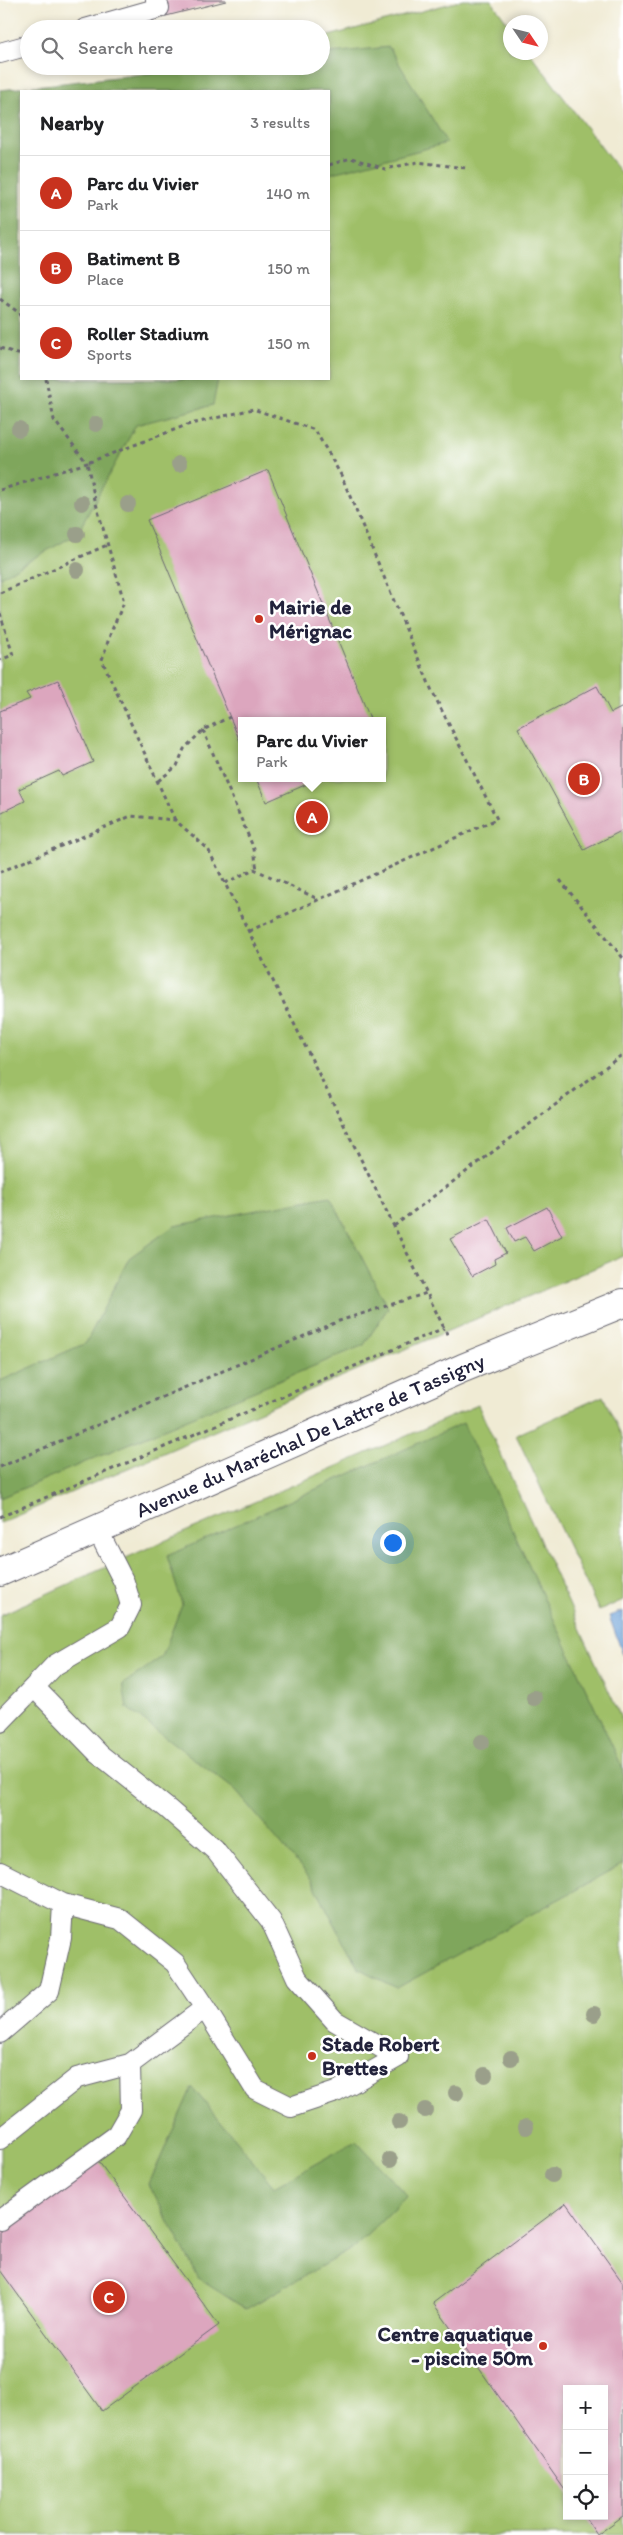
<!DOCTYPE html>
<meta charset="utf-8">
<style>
:root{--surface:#fff;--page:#f2f2f2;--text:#202124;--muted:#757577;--line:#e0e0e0;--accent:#c8321e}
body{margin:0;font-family:Itim,sans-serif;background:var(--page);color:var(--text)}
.controls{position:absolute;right:15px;bottom:15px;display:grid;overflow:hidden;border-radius:0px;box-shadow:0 2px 8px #0003}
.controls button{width:45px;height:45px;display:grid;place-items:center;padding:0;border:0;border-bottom:1px solid var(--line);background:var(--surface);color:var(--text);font:25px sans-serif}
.compass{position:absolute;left:503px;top:15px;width:45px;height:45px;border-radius:50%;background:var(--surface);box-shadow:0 2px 8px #0003;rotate:125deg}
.you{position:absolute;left:392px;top:1542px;width:18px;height:18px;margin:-12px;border:4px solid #fff;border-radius:50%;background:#1a73e8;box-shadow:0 0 0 8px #1a73e833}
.badge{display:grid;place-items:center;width:32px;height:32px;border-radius:50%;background:var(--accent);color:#fff;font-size:16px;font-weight:700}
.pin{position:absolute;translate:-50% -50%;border:2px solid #fff;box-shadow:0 1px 5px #0006}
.popup{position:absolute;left:238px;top:717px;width:148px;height:65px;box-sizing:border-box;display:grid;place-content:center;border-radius:0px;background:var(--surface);filter:drop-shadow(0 1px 4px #0005);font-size:16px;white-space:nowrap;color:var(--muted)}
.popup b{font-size:19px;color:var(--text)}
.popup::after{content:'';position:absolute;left:50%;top:100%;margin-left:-10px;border:10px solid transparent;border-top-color:var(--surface)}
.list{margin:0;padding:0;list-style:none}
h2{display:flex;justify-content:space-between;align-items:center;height:65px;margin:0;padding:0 20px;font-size:21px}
h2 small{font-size:16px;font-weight:400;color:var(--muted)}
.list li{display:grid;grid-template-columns:32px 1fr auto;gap:15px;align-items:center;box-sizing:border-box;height:75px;padding:0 20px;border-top:1px solid var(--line)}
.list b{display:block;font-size:19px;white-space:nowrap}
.list p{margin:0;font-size:16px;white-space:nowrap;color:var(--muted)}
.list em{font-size:16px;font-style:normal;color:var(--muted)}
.icon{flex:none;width:28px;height:28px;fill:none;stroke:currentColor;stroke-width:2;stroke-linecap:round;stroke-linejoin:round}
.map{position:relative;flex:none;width:623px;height:2535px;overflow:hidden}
.search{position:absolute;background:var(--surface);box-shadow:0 2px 8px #0003;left:20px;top:20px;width:310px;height:55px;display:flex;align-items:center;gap:12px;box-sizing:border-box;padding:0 18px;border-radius:28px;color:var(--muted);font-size:19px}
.panel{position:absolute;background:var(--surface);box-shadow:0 2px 8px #0003;left:20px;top:90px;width:310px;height:290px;border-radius:0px}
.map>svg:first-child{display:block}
.green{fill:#9fbf68;stroke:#607052;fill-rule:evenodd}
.forest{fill:#7fa65c;stroke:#50644c}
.water{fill:#699fd6;stroke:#466088}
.building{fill:#dca6be}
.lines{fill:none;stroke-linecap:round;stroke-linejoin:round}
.lane-casing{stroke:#6a6871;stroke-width:22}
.street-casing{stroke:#6a6871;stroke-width:30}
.path{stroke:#6a6871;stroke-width:3;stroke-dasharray:4 4;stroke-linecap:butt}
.lane{stroke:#fff;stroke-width:20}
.street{stroke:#fff;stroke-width:28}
.tree{fill:#9a9f8a}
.poi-dot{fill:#c8321e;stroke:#fff;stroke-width:2}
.labels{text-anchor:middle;stroke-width:5;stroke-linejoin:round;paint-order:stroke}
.poi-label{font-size:21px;font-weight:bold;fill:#22223b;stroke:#fff;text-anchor:start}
.street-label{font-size:21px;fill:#22223b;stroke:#fff}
</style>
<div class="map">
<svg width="623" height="2535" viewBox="0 0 623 2535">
<rect width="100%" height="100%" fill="#fff"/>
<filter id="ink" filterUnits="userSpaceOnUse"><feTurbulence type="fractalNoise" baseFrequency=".02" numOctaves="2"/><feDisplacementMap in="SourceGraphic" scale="10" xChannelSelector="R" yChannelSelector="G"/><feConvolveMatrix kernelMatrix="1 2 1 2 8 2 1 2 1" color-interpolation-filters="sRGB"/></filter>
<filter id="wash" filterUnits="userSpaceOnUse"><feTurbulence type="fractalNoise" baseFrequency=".0096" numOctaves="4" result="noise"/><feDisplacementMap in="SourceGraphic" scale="20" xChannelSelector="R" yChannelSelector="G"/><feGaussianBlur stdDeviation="1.12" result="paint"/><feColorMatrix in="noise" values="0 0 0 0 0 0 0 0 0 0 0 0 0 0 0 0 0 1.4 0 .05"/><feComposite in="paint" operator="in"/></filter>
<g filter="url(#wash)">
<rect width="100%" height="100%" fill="#f0ebd4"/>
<path class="green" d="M463 0H491L510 26V52L530 53 623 176V1256L0 1523V97L21 379H329V91H120L214 66H321V38ZM242 721H382V778H242Z
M603 1396 623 1439V1600L599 1611 516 1435Z
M478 1405 623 1722V2535H0V1615L148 1548ZM567 2389H604V2516H567Z"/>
<path class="forest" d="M389 47 447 143 329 174V91H21V379H218L213 405 136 425 77 534 0 577V90L214 66H321V54Z
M330 1196 388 1308 364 1345 0 1498V1381L86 1343 129 1258 174 1226Z
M463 1423 623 1769V1864L397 1988 358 1968 311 1879 235 1790 127 1708 123 1684 162 1657 182 1604 167 1556Z
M192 2087 274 2187 356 2141 407 2196 355 2247 246 2309 199 2279 149 2184Z"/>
<path class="water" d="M623 1611V1655L609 1616Z"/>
<g id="blocks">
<path class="building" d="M161 0H226V1L166 16Z
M268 470 371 721H242V746L147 520Z
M58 680 93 762 62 776 59 771 19 789 25 801 0 813V711L30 699 26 693Z
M597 686 611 713 623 707V830L584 850 518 728Z
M256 778H321L266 802Z
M547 1207 562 1236 534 1251 525 1237 514 1242 507 1228Z
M489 1219 506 1253 494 1259 495 1264 472 1276 450 1239Z
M93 2154 219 2325 102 2411 0 2270V2223Z
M566 2203 623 2283V2516L597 2535 584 2516H604V2389H567V2493L433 2303Z"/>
</g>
</g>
<g filter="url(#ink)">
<use href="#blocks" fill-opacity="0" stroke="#6a6871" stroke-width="1"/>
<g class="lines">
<g class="lane-casing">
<path id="lane" d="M85 29 159 8 156 0
M0 53 29 45
M34 1687 55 1665 120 1627 131 1605 124 1582 97 1529
M0 1722 34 1687 99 1754 168 1809 216 1851 271 1921 297 1978 335 2021 398 2057 336 2092 291 2107 255 2089 205 2008 130 2064 77 2078 0 2139
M0 1872 63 1904 61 1938 49 1991 0 2033
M63 1904 120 1919 175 1963 205 2008
M0 2220 116 2136 131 2110 130 2064"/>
</g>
<g class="street-casing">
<g id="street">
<path id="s1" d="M0 1572 463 1368 623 1303"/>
</g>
</g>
<path class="path" d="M329 165 351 158 385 169 418 162 466 168
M0 299 18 312 21 317
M0 348 21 355
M0 490 87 463 54 420 46 379
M0 593 107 545
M0 613 13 655 0 660
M203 730 254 849 257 870
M158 781 177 766 184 749 203 730 230 717
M175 820 102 660 111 632 124 602 95 500 87 463 187 425 253 409 315 430 341 475 432 691 497 819 249 931
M0 872 131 816 175 820 208 849 449 1338
M560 880 623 958
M225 883 254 869 318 899
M394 1226 623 1054
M0 1467 339 1321 427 1293
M0 1517 444 1328"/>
<use href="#lane" class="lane"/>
<use href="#street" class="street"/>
</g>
<g class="tree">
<circle cx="96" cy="424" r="8"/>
<circle cx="19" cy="429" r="8"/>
<circle cx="179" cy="464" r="8"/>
<circle cx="82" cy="503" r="8"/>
<circle cx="128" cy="504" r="8"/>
<circle cx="77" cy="534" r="8"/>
<circle cx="77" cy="570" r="8"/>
<circle cx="534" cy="1698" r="8"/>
<circle cx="482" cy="1742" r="8"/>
<circle cx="594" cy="2014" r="8"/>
<circle cx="511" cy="2058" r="8"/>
<circle cx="485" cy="2075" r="8"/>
<circle cx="456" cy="2093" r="8"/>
<circle cx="425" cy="2110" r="8"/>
<circle cx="399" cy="2122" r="8"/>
<circle cx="526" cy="2127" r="8"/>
<circle cx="390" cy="2160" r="8"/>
<circle cx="552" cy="2175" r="8"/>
</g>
</g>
<g class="poi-dot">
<circle cx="259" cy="619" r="5"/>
<circle cx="312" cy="2056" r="5"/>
<circle cx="543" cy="2346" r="5"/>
</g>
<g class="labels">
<g class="poi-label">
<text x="269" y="614">Mairie de<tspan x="269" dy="24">Mérignac</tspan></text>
<text x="322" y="2051">Stade Robert<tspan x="322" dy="24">Brettes</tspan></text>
<text x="533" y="2341" text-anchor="end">Centre aquatique<tspan x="533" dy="24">- piscine 50m</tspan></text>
</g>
<g class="street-label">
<text dy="7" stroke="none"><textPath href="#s1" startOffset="339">Avenue du Maréchal De Lattre de Tassigny</textPath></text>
</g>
</g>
</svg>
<div class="controls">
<button>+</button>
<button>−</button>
<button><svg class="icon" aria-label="locate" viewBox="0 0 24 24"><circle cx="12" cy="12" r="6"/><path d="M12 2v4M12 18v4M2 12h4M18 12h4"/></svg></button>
</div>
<svg class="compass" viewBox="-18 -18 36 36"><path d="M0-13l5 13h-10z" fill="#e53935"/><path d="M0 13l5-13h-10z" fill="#757577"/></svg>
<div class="you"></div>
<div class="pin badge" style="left:312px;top:817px">A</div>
<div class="popup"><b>Parc du Vivier</b>Park</div>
<div class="pin badge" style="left:584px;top:779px">B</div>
<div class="pin badge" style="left:109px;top:2297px">C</div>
<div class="search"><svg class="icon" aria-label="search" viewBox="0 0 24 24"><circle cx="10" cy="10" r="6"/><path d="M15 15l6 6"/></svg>Search here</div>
<section class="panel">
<h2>Nearby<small>3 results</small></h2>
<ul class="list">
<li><span class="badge">A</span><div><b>Parc du Vivier</b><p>Park</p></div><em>140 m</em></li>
<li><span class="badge">B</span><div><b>Batiment B</b><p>Place</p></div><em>150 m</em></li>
<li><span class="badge">C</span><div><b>Roller Stadium</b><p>Sports</p></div><em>150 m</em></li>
</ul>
</section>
</div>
